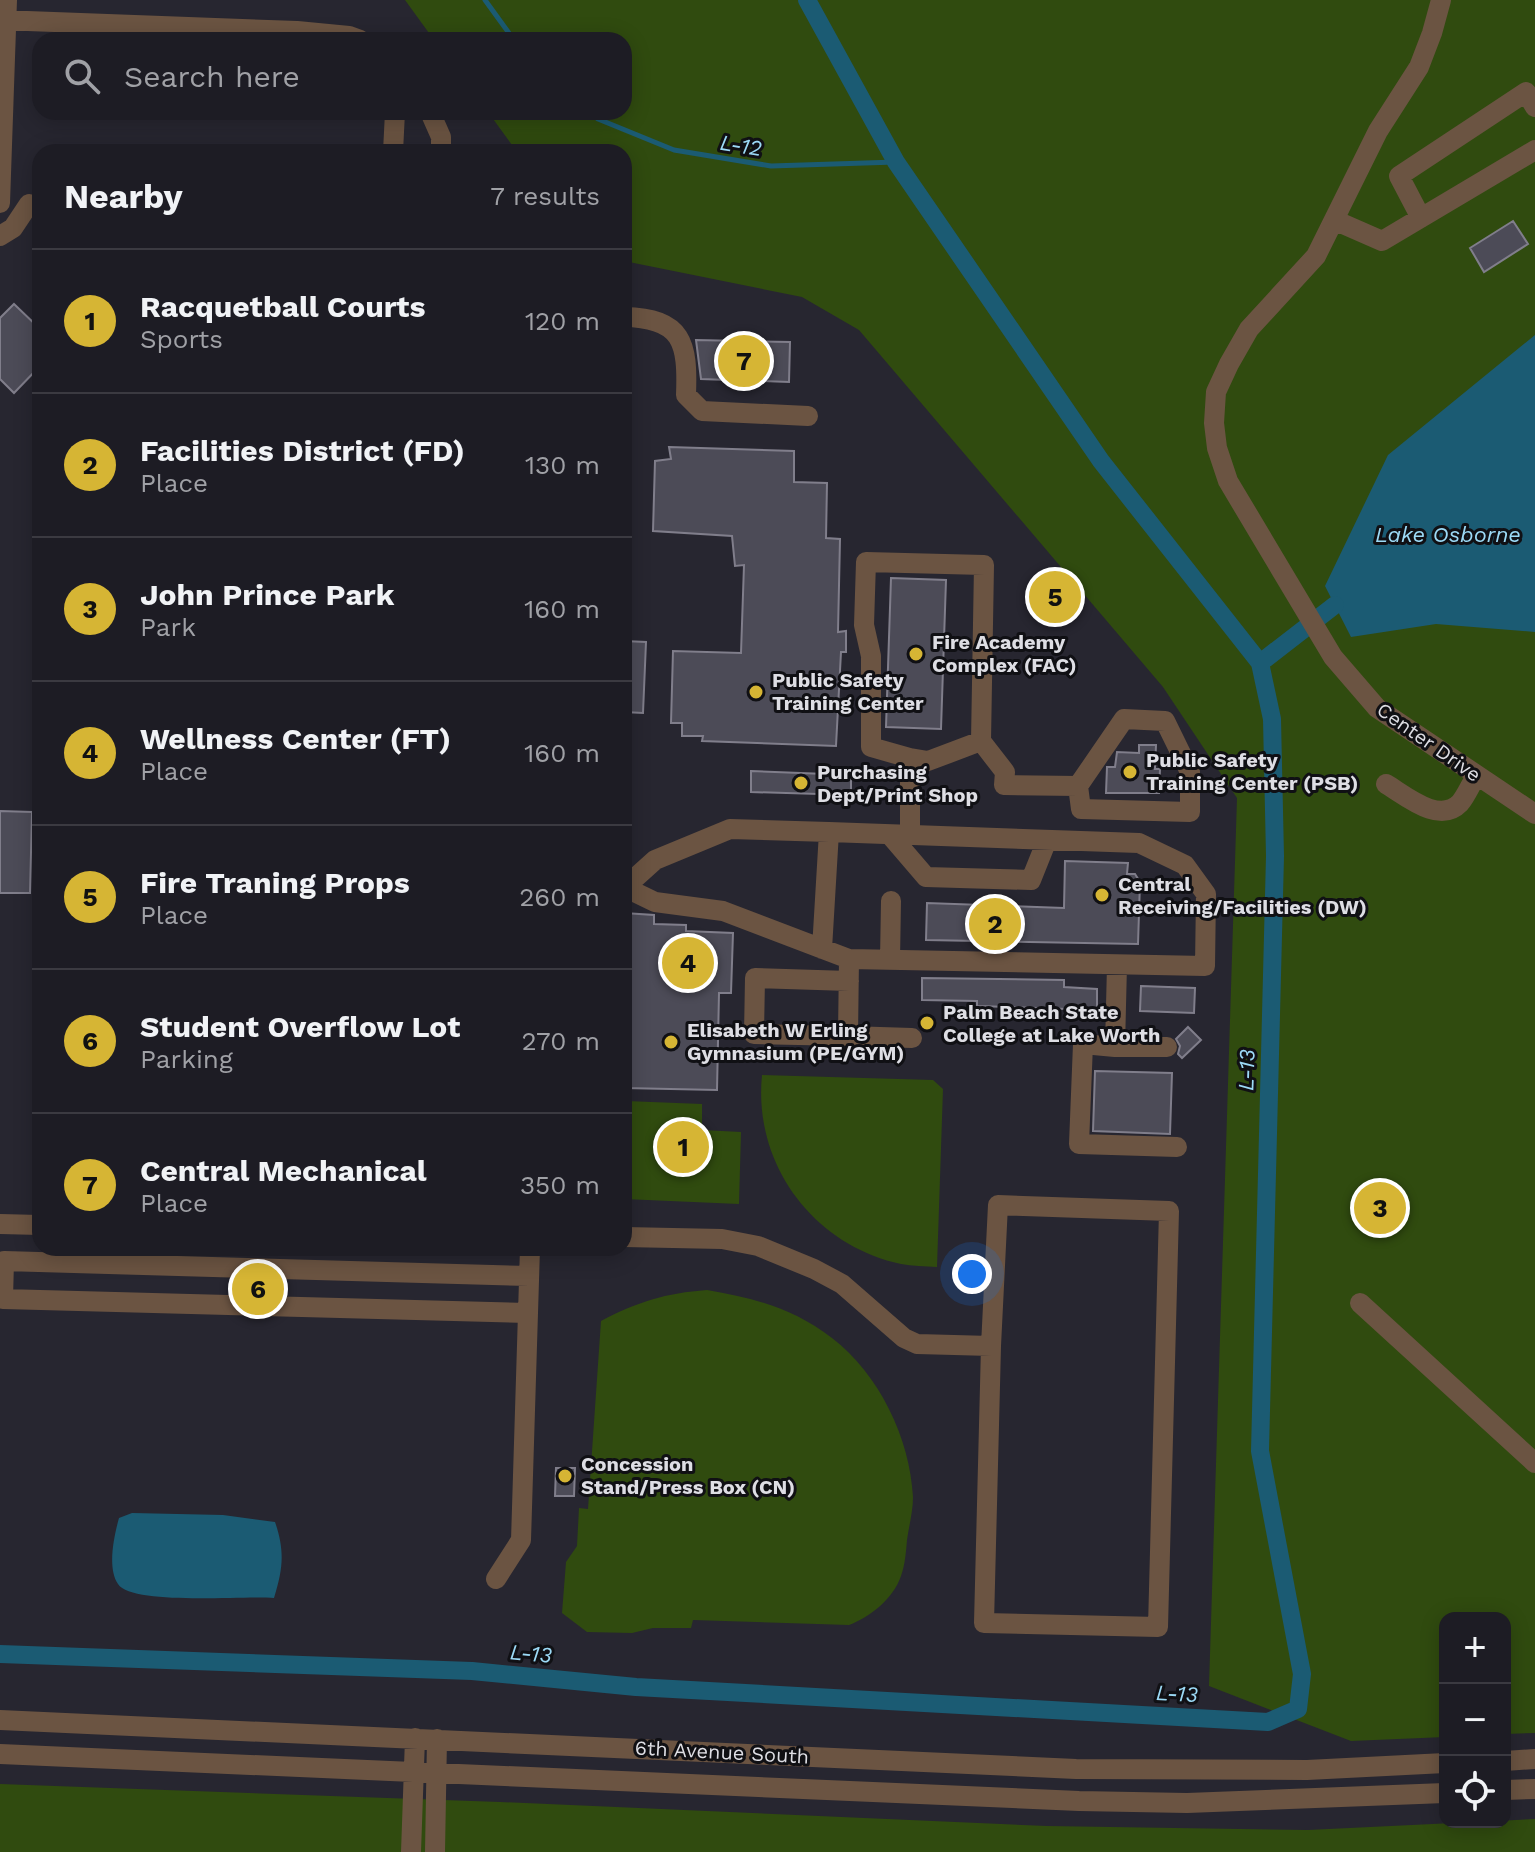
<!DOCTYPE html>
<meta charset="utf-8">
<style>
:root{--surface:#1d1c24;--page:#2a2931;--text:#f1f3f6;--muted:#a0a1a6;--line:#3b3a41;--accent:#d6b534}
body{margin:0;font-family:"Work Sans",sans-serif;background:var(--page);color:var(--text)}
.controls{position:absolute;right:24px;bottom:24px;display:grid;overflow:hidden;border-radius:16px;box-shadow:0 4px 20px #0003}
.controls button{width:72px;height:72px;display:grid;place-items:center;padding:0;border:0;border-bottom:2px solid var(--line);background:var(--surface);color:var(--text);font:40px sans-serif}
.you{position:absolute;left:972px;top:1274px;width:28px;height:28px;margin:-20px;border:6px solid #fff;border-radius:50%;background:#1a73e8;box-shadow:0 0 0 12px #1a73e833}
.badge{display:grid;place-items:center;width:52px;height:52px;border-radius:50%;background:var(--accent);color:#111;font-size:26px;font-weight:700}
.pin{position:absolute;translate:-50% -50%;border:4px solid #fff;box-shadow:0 2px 8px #0006}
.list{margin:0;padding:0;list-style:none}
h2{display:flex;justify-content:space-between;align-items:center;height:104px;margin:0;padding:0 32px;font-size:34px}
h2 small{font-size:26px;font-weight:400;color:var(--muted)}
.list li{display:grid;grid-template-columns:52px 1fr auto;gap:24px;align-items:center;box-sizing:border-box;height:144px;padding:0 32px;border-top:2px solid var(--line)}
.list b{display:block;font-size:30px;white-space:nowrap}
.list p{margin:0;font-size:26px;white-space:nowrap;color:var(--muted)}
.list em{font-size:26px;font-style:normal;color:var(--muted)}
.icon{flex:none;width:44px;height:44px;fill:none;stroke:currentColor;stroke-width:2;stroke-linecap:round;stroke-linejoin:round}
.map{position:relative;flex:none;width:1535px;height:1852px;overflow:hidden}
.search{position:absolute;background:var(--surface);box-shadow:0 4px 20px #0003;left:32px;top:32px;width:600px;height:88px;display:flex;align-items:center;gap:20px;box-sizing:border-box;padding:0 28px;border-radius:24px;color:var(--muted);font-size:30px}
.panel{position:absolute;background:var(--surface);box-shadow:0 4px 20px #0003;left:32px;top:144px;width:600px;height:1112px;border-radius:24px}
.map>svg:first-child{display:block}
.green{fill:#304b0f}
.water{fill:#1b5b73}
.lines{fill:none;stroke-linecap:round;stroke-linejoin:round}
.stream{stroke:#1b5b73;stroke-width:5}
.canal{stroke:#1b5b73;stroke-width:18}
.building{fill:#4c4b57;stroke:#807e8b;stroke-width:2}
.minor{stroke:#6b5442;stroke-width:20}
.poi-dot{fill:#d6b534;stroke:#101014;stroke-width:3}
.labels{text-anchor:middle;stroke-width:6;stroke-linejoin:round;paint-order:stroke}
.poi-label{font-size:20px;font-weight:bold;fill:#dedee4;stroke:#101014;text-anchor:start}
.street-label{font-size:20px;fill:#dedee4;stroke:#101014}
.water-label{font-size:22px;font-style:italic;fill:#9cdaf6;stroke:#101014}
</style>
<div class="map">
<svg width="1535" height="1852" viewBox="0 0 1535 1852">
<rect width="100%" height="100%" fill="#272630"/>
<path class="green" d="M405 0H1535V1733L1505 1734V1618H1445V1737L1351 1741 1209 1686 1237 798 1163 687 859 330 802 297 624 261V152H517L488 112H624V40H434Z
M762 1075 933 1080 943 1089 937 1267C925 1266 912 1266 901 1264 813 1245 753 1164 762 1075Z
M626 1101 702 1104V1130L741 1132 739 1204 624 1199Z
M707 1290C754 1298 793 1308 832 1338 879 1374 910 1438 913 1497 913 1511 909 1526 907 1540 906 1552 905 1565 901 1576 893 1599 870 1617 849 1625L693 1620 691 1628H653L632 1633 587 1632 562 1613 566 1562 577 1546 579 1508 588 1509 601 1321C637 1302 666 1293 707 1290Z
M0 1784 500 1802 1047 1826 1308 1830 1535 1819V1852H0Z"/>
<path class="water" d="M1535 335V632L1436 624 1351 637 1325 586 1388 455Z
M132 1513 223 1515 275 1522C285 1551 283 1569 274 1598 245 1595 132 1606 118 1584 107 1568 114 1536 119 1518Z"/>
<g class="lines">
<path class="stream" d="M485 0 514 40
M589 112 598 119 674 150 771 166 896 162"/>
<path class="canal" d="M1260 663 1335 605
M0 1654 472 1671 636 1687 1268 1722 1298 1709 1302 1674 1260 1451 1275 856 1272 719 1260 663 1101 461 896 162 807 0"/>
</g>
<path class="building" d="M1513 221 1528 244 1484 272 1470 248Z
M14 304 40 329V366L14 393 0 379V318Z
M696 340 790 342 789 382 701 379Z
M669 447 794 451V482L827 483 826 538 840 539 838 632 846 631V652H841L836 746 702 741 703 736H682V723H671L673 651 741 653 744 565 735 566 732 536 653 531 655 461 671 459Z
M1058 576 1074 601 1051 616 1035 592Z
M891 578 946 580 941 729 886 727Z
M624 641 646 642 643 713 624 712Z
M1139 745H1156L1155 769H1160L1159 793H1106L1107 767H1115L1117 752 1139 753Z
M751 771 851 775V795L751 792Z
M0 811 32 812 30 893H0Z
M1065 861 1128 863 1127 874H1135L1140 882 1138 944 926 940 927 903 1064 908Z
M624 913 654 915V924L686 925V931L733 933 731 993H719L717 1090 624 1088Z
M922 978 1064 980V987L1097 989V1010L977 1006V1001L922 1000Z
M1141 986 1195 988 1194 1013 1140 1011Z
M1188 1027 1201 1040 1182 1058 1178 1054 1180 1046 1176 1039Z
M1095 1071 1172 1073 1170 1134 1093 1131Z
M556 1468H575L574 1496H555Z"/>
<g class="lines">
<path class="minor" d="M1441 0 1432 33 1419 67 1378 131 1316 256 1249 329 1229 364 1216 392 1214 423 1217 448 1228 481 1333 657 1377 708 1535 814
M0 20 297 31 349 36 360 40
M430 112 441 137V152
M393 152 395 112
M0 203 7 0
M1421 218 1399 176 1526 92 1535 107
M1334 220 1382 241 1535 150
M0 236 13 228 29 204
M624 317C683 318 688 343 686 395L702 411 808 416
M981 741 1005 772 1004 785 1078 786 1124 719 1165 721 1190 772V812L1081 809 1078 786
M1386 784C1405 795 1439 825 1460 803 1466 796 1471 784 1476 776
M829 832 1139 843 1185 865 1206 894 1205 966 849 959
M890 835 926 877 1031 880 1047 840
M910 835V758L871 747V656L864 625 866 562 984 565 981 741 928 761 910 758
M624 887 655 902 723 911 849 959 848 1036 912 1038
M625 887 655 860 730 829 829 832 822 949
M890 960 891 901
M1117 965 1115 1047H1167
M848 1036 754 1034 755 978 849 981
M1115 1047 1083 1044 1079 1144 1177 1147
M998 1205 1169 1211 1158 1627 984 1623 991 1346Z
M0 1224 40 1225
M624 1237 722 1239 758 1246 814 1269 842 1284 904 1338 917 1344 991 1346
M1360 1303 1535 1463
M528 1313 3 1299 4 1261 529 1276
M496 1579 521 1540 530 1248
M0 1720 1076 1769 1307 1770 1445 1763
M0 1754 1079 1801 1187 1803 1445 1793
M1505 1761 1535 1759
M1505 1790 1535 1789
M411 1852 415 1738
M435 1852 437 1739"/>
</g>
<g class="poi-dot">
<circle cx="916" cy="654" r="8"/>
<circle cx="756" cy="692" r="8"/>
<circle cx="1130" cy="772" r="8"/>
<circle cx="801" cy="783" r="8"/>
<circle cx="1102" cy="895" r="8"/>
<circle cx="927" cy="1023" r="8"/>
<circle cx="671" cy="1042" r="8"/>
<circle cx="565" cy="1476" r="8"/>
</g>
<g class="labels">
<g class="poi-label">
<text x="932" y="649">Fire Academy<tspan x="932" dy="23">Complex (FAC)</tspan></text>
<text x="772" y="687">Public Safety<tspan x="772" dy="23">Training Center</tspan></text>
<text x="1146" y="767">Public Safety<tspan x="1146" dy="23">Training Center (PSB)</tspan></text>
<text x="817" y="779">Purchasing<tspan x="817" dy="23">Dept/Print Shop</tspan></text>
<text x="1118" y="891">Central<tspan x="1118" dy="23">Receiving/Facilities (DW)</tspan></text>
<text x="943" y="1019">Palm Beach State<tspan x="943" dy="23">College at Lake Worth</tspan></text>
<text x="687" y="1037">Elisabeth W Erling<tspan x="687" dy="23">Gymnasium (PE/GYM)</tspan></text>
<text x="581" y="1471">Concession<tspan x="581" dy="23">Stand/Press Box (CN)</tspan></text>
</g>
<g class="street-label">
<text transform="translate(1429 742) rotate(35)" y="7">Center Drive</text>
<text transform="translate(722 1752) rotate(3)" y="7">6th Avenue South</text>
</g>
<g class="water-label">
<text transform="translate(741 145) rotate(9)" y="8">L-12</text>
<text x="1448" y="542">Lake Osborne</text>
<text transform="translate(1246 1070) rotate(-88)" y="8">L-13</text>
<text transform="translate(531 1653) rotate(5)" y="8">L-13</text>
<text transform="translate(1177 1693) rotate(3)" y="8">L-13</text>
</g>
</g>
</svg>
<div class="controls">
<button>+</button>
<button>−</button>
<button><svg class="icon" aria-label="locate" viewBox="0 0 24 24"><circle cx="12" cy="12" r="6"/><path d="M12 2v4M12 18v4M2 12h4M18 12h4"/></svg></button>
</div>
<div class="you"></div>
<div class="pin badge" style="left:683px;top:1147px">1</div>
<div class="pin badge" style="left:995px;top:924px">2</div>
<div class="pin badge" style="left:1380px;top:1208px">3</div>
<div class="pin badge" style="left:688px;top:963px">4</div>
<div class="pin badge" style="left:1055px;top:597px">5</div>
<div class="pin badge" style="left:258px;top:1289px">6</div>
<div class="pin badge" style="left:744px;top:361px">7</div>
<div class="search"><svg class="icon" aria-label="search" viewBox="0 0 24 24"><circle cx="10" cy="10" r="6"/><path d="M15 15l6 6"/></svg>Search here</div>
<section class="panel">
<h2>Nearby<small>7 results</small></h2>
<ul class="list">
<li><span class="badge">1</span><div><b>Racquetball Courts</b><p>Sports</p></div><em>120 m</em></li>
<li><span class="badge">2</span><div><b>Facilities District (FD)</b><p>Place</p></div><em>130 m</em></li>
<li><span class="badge">3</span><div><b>John Prince Park</b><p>Park</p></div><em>160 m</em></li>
<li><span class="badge">4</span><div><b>Wellness Center (FT)</b><p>Place</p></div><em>160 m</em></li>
<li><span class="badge">5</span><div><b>Fire Traning Props</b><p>Place</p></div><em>260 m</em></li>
<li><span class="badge">6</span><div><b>Student Overflow Lot</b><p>Parking</p></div><em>270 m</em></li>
<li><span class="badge">7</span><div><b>Central Mechanical</b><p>Place</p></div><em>350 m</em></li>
</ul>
</section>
</div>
